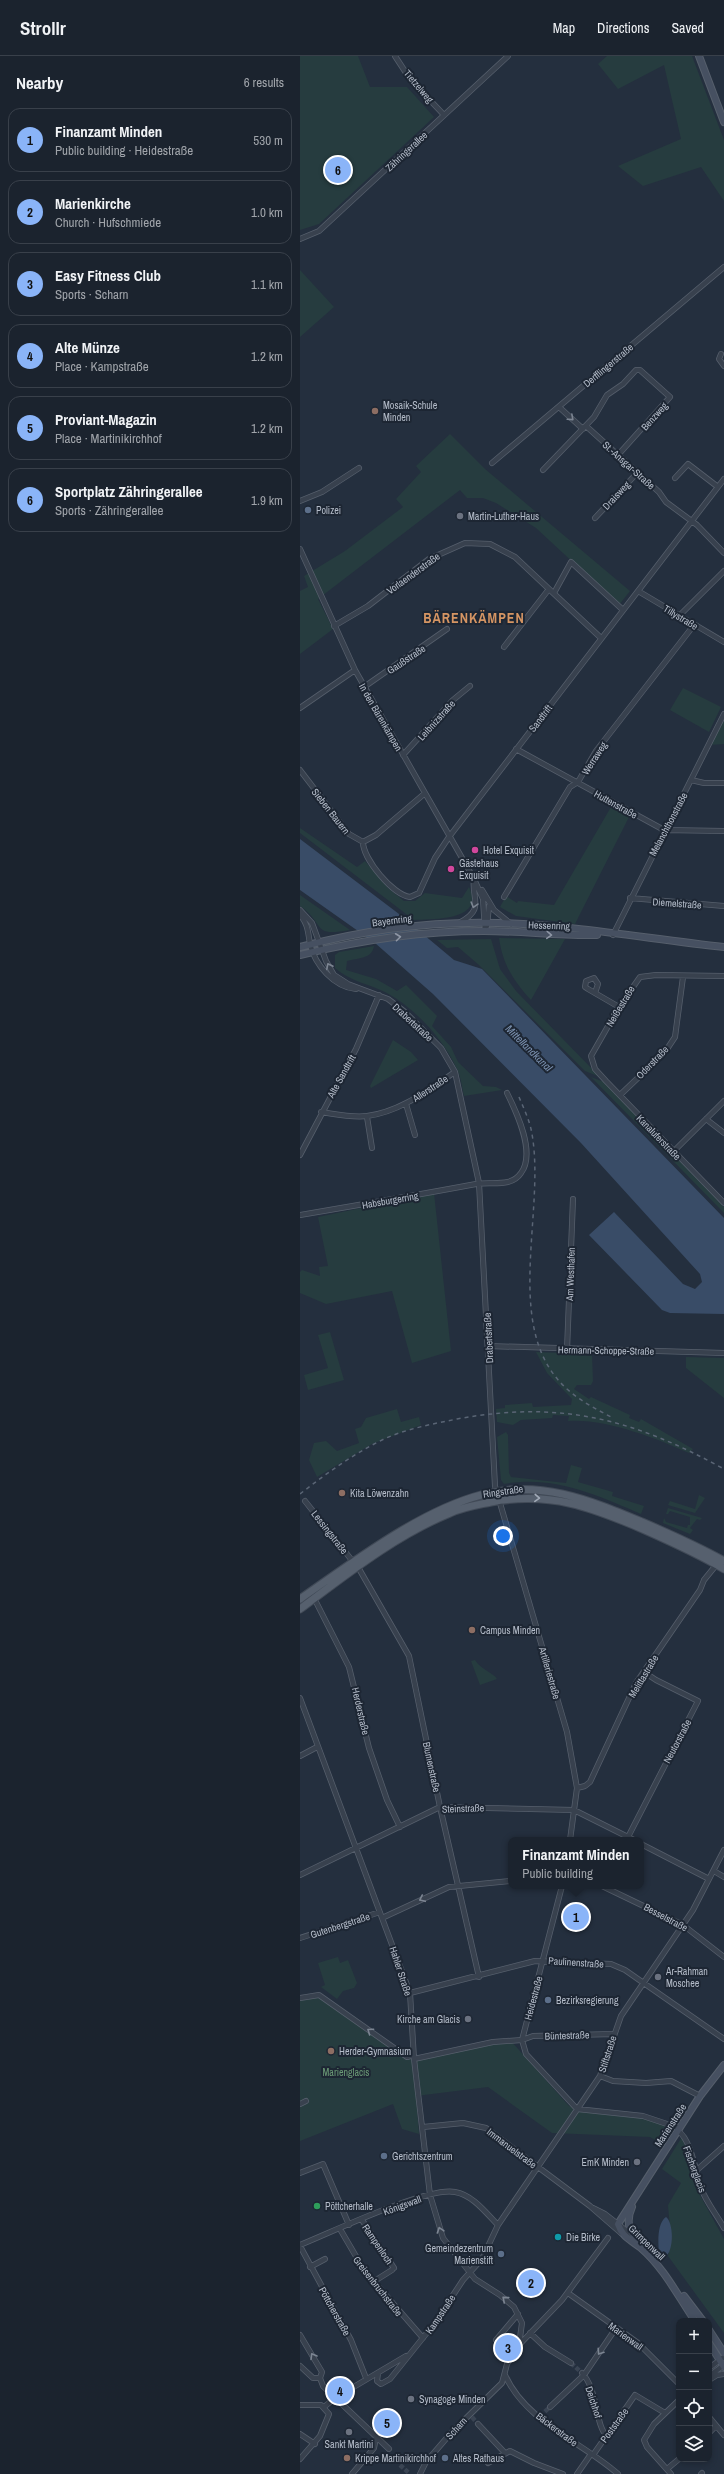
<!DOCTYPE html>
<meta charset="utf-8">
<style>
:root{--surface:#1b232e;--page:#242b36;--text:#f1f3f6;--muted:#a0a4aa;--line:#39404a;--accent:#8ab4f8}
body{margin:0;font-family:"Archivo Narrow",sans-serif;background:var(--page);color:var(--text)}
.controls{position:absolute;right:12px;bottom:12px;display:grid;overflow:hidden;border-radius:8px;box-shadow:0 2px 6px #0003}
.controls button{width:36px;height:36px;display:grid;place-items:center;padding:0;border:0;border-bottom:1px solid var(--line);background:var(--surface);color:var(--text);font:20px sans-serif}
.you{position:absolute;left:203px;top:1480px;width:14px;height:14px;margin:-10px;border:3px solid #fff;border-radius:50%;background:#1a73e8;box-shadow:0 0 0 6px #1a73e833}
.badge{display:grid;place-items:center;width:26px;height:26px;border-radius:50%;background:var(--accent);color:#111;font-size:13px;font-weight:700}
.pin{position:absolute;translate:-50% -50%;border:2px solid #fff;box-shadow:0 1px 4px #0006}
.popup{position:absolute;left:208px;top:1781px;width:136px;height:52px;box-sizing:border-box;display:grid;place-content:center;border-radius:8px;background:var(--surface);filter:drop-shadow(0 1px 3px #0005);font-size:13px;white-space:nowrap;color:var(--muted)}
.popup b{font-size:15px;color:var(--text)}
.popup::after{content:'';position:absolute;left:50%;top:100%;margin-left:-8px;border:8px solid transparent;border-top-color:var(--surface)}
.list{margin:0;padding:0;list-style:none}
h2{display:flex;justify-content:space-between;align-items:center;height:52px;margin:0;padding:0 16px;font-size:17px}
h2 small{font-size:13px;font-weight:400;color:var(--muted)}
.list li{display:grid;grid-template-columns:26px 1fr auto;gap:12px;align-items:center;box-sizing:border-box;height:64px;margin:0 8px 8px;padding:0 8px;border:1px solid var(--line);border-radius:12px}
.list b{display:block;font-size:15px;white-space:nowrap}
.list p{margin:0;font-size:13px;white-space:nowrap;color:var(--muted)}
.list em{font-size:13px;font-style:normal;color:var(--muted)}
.icon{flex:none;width:22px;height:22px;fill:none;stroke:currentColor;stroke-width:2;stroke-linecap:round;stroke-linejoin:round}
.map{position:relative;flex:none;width:424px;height:2418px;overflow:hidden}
header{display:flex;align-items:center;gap:24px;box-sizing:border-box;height:56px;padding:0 20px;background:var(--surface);border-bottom:1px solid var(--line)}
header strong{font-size:19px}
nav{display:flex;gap:22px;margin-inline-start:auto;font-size:14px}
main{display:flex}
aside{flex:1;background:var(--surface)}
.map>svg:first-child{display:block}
.green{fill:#263c3f}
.water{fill:#394c67}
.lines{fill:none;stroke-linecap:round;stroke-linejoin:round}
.street-tunnel{stroke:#3a4453;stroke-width:4.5;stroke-dasharray:4.5 2;stroke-linecap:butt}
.street-casing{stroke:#565f6c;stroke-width:6}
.secondary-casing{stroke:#565f6c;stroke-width:8}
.primary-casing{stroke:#414a57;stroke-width:9}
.street{stroke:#38414e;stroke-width:4.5}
.secondary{stroke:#465061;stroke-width:6}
.primary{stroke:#56606e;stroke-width:7}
.rail{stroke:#5a6575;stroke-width:1.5;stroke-dasharray:4 4;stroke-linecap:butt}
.oneway{stroke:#7c8592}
.oneway2{stroke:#8e96a5}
.oneway3{stroke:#a1aab7}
.education-dot{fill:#8d6e63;stroke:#1d2633;stroke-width:1.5}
.service-dot{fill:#5c6f8a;stroke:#1d2633;stroke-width:1.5}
.worship-dot{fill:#6b7280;stroke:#1d2633;stroke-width:1.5}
.hotel-dot{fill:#d1479c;stroke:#1d2633;stroke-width:1.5}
.leisure-dot{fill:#2e9e5b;stroke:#1d2633;stroke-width:1.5}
.culture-dot{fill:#0f9aa8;stroke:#1d2633;stroke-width:1.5}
.labels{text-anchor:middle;stroke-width:4;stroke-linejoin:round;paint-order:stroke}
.street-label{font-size:10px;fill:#b4bcc9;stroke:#1d2633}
.poi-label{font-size:10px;fill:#b4bcc9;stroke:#1d2633;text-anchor:start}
.park-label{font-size:10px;fill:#6b9a76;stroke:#1d2633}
.water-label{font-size:11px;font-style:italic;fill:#7c92b1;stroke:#1d2633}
.district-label{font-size:14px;font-weight:bold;letter-spacing:1px;fill:#d59563;stroke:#1d2633}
</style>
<header>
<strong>Strollr</strong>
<nav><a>Map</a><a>Directions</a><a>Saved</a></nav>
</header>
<main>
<aside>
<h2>Nearby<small>6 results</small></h2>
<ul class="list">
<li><span class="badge">1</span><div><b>Finanzamt Minden</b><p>Public building · Heidestraße</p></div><em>530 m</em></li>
<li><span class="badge">2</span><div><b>Marienkirche</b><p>Church · Hufschmiede</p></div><em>1.0 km</em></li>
<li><span class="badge">3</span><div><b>Easy Fitness Club</b><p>Sports · Scharn</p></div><em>1.1 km</em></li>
<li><span class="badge">4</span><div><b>Alte Münze</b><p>Place · Kampstraße</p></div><em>1.2 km</em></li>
<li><span class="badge">5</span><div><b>Proviant-Magazin</b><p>Place · Martinikirchhof</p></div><em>1.2 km</em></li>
<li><span class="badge">6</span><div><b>Sportplatz Zähringerallee</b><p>Sports · Zähringerallee</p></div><em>1.9 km</em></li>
</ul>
</aside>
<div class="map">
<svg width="424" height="2418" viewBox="0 0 424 2418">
<rect width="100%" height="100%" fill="#242f3e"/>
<path class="green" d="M0 0H58L70 31H107L134 61 19 168 0 174Z
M307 0H392L424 84V145L401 111 343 130 318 110 381 83 364 9 318 33 298 8Z
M0 214 34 251 0 281Z
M150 378 185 413 330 535 319 549 236 472 196 447 183 442H167L160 434 18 543 33 573 0 598V535L8 531 4 520 45 495 103 451 96 443 121 416 116 410Z
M383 632 421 651 409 676 370 654Z
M420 666H424V688L409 689Z
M311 751 329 761 275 868 216 860 200 851 206 840 217 847 218 845 254 849Z
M0 772 57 811 65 805 88 832 104 845H115L125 837 162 842 169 831C186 865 132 863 114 864L0 777Z
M0 839 50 874C10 881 27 869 0 850Z
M199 882 265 883 231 944C213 924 203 909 199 882Z
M191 883 200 913 216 935 300 1021 285 1015 179 909 158 891 147 892 137 884Z
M74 890C72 903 58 902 47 905L46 914 76 923 97 935 106 929 137 960 132 970 151 991 158 1006 183 1030 196 1031 202 1034 164 1040C162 1032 161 1021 157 1013 143 983 117 954 87 937 70 928 51 926 35 912V899L39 896Z
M93 984 111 996 118 1004 71 1032 70 1030Z
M291 1021 304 1026 424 1151V1157Z
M134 1137 151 1295 112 1307 92 1235 26 1248 0 1237V1216L2 1214 20 1220 19 1211 28 1210 18 1161Z
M30 1276 44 1324 8 1334 4 1319 28 1312 18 1279Z
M236 1296 292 1298 293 1325 291 1329H277L274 1333 289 1343 291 1341 330 1359 329 1362 339 1366 341 1363 393 1393 389 1397C356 1382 304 1362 268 1365L269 1360 253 1359 252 1362 221 1364 213 1369 197 1366 196 1353 205 1352V1349L232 1347 233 1351 271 1349 272 1343 247 1317Z
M386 1301 424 1302V1342L386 1312Z
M97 1353 101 1366 119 1361 121 1369 72 1388 17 1421 9 1404 14 1387 26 1385 37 1395 59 1387 55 1373 61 1371 66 1362Z
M206 1376 208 1379 209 1417 211 1421 266 1427 271 1409 282 1412 278 1426 313 1436 312 1440 344 1450 341 1458C297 1439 253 1419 204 1428L201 1424 197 1381Z
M399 1439 405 1442 395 1457 368 1449 370 1445 395 1453Z
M368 1452 402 1462 400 1464 397 1463 390 1472 393 1474 390 1478 363 1467 364 1462 366 1466 387 1472 388 1469H390V1461L370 1455 368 1458H366Z
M175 1604C181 1614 194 1617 197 1623L180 1629 171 1605Z
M38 1901 40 1907 48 1904 57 1927 54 1932 43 1935 37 1943 21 1931 25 1929 18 1907Z
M19 1938 106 2003 211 1985 269 2050 341 2061 373 2072 362 2088 350 2081 252 2077 188 2031 116 2040 119 2078 102 2073 93 2048 0 2085V1941Z
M382 2081 394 2117 396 2132 424 2183V2277L368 2200 371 2184 368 2149 381 2127 362 2113Z"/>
<path class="water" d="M0 783 99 858 154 904 182 913 424 1162V1258L370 1257 362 1254 289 1179 314 1156 383 1228 395 1233 402 1226 400 1218 281 1087 133 938 75 887 0 834Z
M366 2161C374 2167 374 2196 365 2201L359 2196C358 2187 357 2167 366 2161Z"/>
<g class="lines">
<path class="street-tunnel" d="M271 2307 282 2317
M240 2360 250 2351
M172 2361 178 2368
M100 2409 109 2417"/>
<g class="street-casing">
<path id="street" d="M95 0 110 23 144 59
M0 183 19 175 208 0
M421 298 419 303 424 310
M259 351 283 373
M286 370 359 436 366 446 397 469 424 497
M192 407 424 211
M243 414 294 361 307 339 323 328 336 314H340L370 341 318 399
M375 422 388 408 418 431
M0 445 22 436 59 412
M295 462 338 416
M0 493 55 614 174 823 183 843 185 875
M338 535 424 586
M254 537 271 506 323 554
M379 560 424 515
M34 570 68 550 129 503 165 487 190 488 215 501 301 582
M204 591 249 533
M64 631 147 573
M0 652 55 614
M216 693 364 774 424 775
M103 699 153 644 170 630
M0 714 49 778 63 786 76 779 124 738
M391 724 404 727H424
M63 786C63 803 93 839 110 841L119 837 135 802 149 781 424 423
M182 834 194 854 211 868
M204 841 270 731 278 726 296 695 394 569
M330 842 424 850
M0 854 12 867 26 905 34 919 48 928 88 943 105 956 141 992 155 1016 179 1127 195 1430 267 1676 277 1732 270 1784
M0 859C8 868 8 876 10 888 15 909 34 931 56 933
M159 867C186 853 171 843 174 823
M187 870 189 850
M313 879 424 658
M424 920 356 919 340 921 319 951 291 1000 295 1013 306 1025 424 1147
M295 937 298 928 294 922 286 925 285 931 288 933 319 951
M320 1039 365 996 375 981 383 921
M106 1048 115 1079
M21 1056C35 1058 52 1062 67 1060 100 1056 128 1034 155 1016
M67 1061 72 1092
M406 1063 424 1077
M374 1095 424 1045
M0 1099 56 993 79 939
M0 1159C59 1149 117 1139 176 1128 191 1125 211 1132 221 1117 236 1097 217 1057 207 1037
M188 1290 424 1297
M267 1294 273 1143
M5 1445 54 1507
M58 1511 109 1600 140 1751 179 1921
M14 1542 49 1611 69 1692 87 1744 100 1771
M0 1642 110 1937 114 2003 130 2139 143 2182 175 2223 200 2239 214 2251 222 2267 219 2289
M0 1700 17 1691
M277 1732 285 1730 290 1726 336 1627 400 1534 404 1524 417 1508
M328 1781 398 1645 356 1624 344 1616
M341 1788 409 1823
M414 1815 424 1821
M0 1819 140 1751 274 1754 334 1784
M262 1830 222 1984 226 1998 277 2053 343 2060 379 2072
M302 1830 383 1869 424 1901
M82 1862 149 1831 211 1825
M0 1882 80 1856
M110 1937 235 1905 311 1908 325 1914 424 1983
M0 1942 19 1939 107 2001 114 1999
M222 1984 233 1980 314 1978
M114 2003 193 1986 222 1984
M300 2020 313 2025 346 2027 371 2025 400 2040
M0 2048 6 2045
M123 2071 163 2067 186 2072 290 2150 321 2177
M378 2075C391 2083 396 2117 401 2132 406 2146 417 2159 424 2172
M397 2114 424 2090
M0 2117 23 2108 49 2169
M293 2152 305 2158 332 2179
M62 2164 94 2212
M40 2173 64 2214 123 2282
M0 2189C30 2177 128 2130 155 2136 173 2139 186 2157 198 2169
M0 2190 51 2284 66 2322
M10 2211 25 2203
M73 2226 92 2214
M268 2237 338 2287 379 2328
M230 2277 245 2291 271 2307
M0 2279 22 2316 20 2322
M196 2284 218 2258
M0 2310 13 2322H20
M409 2312 424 2301
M78 2317 77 2325 81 2328 90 2323 134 2268 163 2224 182 2203 198 2169 300 2020 321 1960 393 1854 424 1794
M282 2317C298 2333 295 2370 307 2380
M205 2319C226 2366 282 2386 318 2418
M409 2320 424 2309
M20 2322 23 2330 89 2393
M409 2324 417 2319 424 2318
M0 2349H21L29 2358 20 2380 0 2403
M24 2351 35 2342 106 2300
M250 2351 284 2319 316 2272
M409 2361 424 2379
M178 2368 205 2397
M409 2377 416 2370
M0 2378 15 2388
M293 2399 335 2339 365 2357
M122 2402 126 2406
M188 2407 210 2395 234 2407 263 2418
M367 2413 379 2403
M52 2418 74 2392 76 2382
M120 2418 126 2406 151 2377 202 2327 207 2308 219 2289 262 2244 308 2182
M277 2418 291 2398
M371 2418 347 2391 344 2384 354 2368 379 2344
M401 2418 402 2417"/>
</g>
<g class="secondary-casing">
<path id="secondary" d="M399 0 424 66
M0 891C64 874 132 865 198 867 274 869 349 883 424 891
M0 899C60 884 123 875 184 875 222 875 260 880 297 879
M332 2151C324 2169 331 2178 344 2191
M384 2240 403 2265
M395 2265C378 2240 364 2212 341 2192 331 2184 322 2181 318 2168L400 2040 424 2009
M409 2274 424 2297
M409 2287 424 2311"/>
</g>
<g class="primary-casing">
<path id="primary" d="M0 1543C52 1507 120 1455 181 1439 239 1423 289 1444 342 1466 370 1478 397 1490 424 1505
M0 1553C47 1518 96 1479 150 1457 163 1451 177 1449 191 1446 250 1435 292 1451 345 1474 372 1486 399 1498 424 1513"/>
</g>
<use href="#street" class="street"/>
<use href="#secondary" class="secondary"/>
<use href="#primary" class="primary"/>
<path class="rail" d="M219 1041C224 1053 230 1065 232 1078 245 1152 207 1259 255 1320 270 1340 292 1351 313 1362
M0 1438C27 1417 53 1398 84 1383 106 1373 132 1368 157 1363 261 1344 333 1363 424 1413"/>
</g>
<defs><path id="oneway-chevron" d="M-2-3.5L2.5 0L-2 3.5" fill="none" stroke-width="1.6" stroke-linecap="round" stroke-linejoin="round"/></defs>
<g class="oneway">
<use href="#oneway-chevron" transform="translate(271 362) rotate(42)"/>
<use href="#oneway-chevron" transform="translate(174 849) rotate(106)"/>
<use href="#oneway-chevron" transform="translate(29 910) rotate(-117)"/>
<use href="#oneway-chevron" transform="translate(122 1843) rotate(155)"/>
<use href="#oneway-chevron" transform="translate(70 1975) rotate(-145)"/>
<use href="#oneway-chevron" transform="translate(140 2174) rotate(-108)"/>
<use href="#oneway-chevron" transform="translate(205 2243) rotate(-140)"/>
<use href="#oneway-chevron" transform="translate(300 2296) rotate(124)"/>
<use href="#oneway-chevron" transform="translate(13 2300) rotate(-121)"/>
</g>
<g class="oneway2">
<use href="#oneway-chevron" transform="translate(249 879) rotate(4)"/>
<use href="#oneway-chevron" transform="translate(98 881) rotate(-7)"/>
</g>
<use class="oneway3" href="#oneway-chevron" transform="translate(237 1442) rotate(3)"/>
<g class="education-dot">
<circle cx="75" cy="355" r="4"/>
<circle cx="42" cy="1437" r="4"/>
<circle cx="172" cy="1574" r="4"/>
<circle cx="31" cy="1995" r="4"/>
<circle cx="47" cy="2402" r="4"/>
</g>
<g class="service-dot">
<circle cx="8" cy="454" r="4"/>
<circle cx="248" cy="1944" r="4"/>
<circle cx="84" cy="2100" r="4"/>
<circle cx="201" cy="2198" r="4"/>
<circle cx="145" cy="2402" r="4"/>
</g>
<g class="worship-dot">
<circle cx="160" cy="460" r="4"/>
<circle cx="358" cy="1921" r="4"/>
<circle cx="168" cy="1963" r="4"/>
<circle cx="337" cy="2106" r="4"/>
<circle cx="111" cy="2343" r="4"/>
<circle cx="49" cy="2376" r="4"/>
</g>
<g class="hotel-dot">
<circle cx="175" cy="794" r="4"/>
<circle cx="151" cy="813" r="4"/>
</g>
<circle class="leisure-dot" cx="17" cy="2150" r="4"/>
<circle class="culture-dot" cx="258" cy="2181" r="4"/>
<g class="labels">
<g class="street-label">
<text transform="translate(119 30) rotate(50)" y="4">Tietzelweg</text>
<text transform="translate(106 95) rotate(-43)" y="4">Zähringerallee</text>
<text transform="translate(308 309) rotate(-40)" y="4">Derfflingerstraße</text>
<text transform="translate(354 360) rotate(-48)" y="4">Benzweg</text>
<text transform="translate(329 409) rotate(42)" y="4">St.-Ansgar-Straße</text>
<text transform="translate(316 439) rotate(-47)" y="4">Draisweg</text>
<text transform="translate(113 517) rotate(-36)" y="4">Vorlaenderstraße</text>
<text transform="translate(381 561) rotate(31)" y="4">Tillystraße</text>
<text transform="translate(106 603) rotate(-34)" y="4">Gaußstraße</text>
<text transform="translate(81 661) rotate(60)" y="4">In den Bärenkämpen</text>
<text transform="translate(240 662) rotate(-53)" y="4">Sandtrift</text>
<text transform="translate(136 664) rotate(-48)" y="4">Leibnizstraße</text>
<text transform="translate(294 702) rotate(-57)" y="4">Werraweg</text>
<text transform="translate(316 748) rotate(29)" y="4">Huttenstraße</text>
<text transform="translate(31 755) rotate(52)" y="4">Sieben Bauern</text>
<text transform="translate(368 768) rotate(-62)" y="4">Melanchthonstraße</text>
<text transform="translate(377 847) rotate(4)" y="4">Diemelstraße</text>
<text transform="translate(92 864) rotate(-7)" y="4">Bayernring</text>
<text transform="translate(249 869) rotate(2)" y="4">Hessenring</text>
<text transform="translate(320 950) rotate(-59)" y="4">Neißestraße</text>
<text transform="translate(113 966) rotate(43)" y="4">Drabertstraße</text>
<text transform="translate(352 1006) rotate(-46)" y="4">Oderstraße</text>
<text transform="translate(41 1020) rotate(-61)" y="4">Alte Sandtrift</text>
<text transform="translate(130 1032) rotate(-33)" y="4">Allerstraße</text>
<text transform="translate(359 1081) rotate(46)" y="4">Kanaluferstraße</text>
<text transform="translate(90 1144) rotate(-10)" y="4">Habsburgerring</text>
<text transform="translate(270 1218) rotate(-88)" y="4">Am Westhafen</text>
<text transform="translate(188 1282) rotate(-93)" y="4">Drabertstraße</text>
<text transform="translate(306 1294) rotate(1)" y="4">Hermann-Schoppe-Straße</text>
<text transform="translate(203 1435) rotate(-8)" y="4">Ringstraße</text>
<text transform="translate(30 1476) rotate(52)" y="4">Lessingstraße</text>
<text transform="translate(250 1617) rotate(74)" y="4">Artilleriestraße</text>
<text transform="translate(343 1620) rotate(-59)" y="4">Melittastraße</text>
<text transform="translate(61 1655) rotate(77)" y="4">Herderstraße</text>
<text transform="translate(377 1685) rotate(-62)" y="4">Neutorstraße</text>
<text transform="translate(132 1711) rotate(78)" y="4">Blumenstraße</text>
<text transform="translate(163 1752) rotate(-2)" y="4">Steinstraße</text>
<text transform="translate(366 1861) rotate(28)" y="4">Besselstraße</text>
<text transform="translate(40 1869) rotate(-18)" y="4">Gutenbergstraße</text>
<text transform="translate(276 1906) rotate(4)" y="4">Paulinenstraße</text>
<text transform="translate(101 1915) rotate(72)" y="4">Hahler Straße</text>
<text transform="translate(233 1942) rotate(-75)" y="4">Heidestraße</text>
<text transform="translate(267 1979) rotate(-2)" y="4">Büntestraße</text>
<text transform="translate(307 1998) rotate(-72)" y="4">Stiftstraße</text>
<text transform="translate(370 2069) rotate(-57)" y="4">Marienstraße</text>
<text transform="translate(212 2092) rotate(37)" y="4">Immanuelstraße</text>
<text transform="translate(395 2113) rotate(70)" y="4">Fischerglacis</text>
<text transform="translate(102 2149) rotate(-20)" y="4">Königswall</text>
<text transform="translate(347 2186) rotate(44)" y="4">Grimpenwall</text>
<text transform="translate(78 2188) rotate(56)" y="4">Rampenloch</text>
<text transform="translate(78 2230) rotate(52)" y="4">Greisenbruchstraße</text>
<text transform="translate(35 2255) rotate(61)" y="4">Pöttcherstraße</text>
<text transform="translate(140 2258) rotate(-56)" y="4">Kampstraße</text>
<text transform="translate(326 2280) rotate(36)" y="4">Marienwall</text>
<text transform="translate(294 2346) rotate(72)" y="4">Deichhof</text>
<text transform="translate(314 2369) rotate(-54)" y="4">Poststraße</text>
<text transform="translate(156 2372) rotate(-48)" y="4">Scharn</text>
<text transform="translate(257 2373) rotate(37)" y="4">Bäckerstraße</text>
</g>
<g class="poi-label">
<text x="83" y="353">Mosaik-Schule<tspan x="83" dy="12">Minden</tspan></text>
<text x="16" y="458">Polizei</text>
<text x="168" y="464">Martin-Luther-Haus</text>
<text x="183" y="798">Hotel Exquisit</text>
<text x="159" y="811">Gästehaus<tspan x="159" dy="12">Exquisit</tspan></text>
<text x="50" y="1441">Kita Löwenzahn</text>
<text x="180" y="1578">Campus Minden</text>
<text x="366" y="1919">Ar-Rahman<tspan x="366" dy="12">Moschee</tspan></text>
<text x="256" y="1948">Bezirksregierung</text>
<text x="160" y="1967" text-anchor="end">Kirche am Glacis</text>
<text x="39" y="1999">Herder-Gymnasium</text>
<text x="92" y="2104">Gerichtszentrum</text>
<text x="329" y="2110" text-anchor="end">EmK Minden</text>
<text x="25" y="2154">Pöttcherhalle</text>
<text x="266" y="2185">Die Birke</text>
<text x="193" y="2196" text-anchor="end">Gemeindezentrum<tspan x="193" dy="12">Marienstift</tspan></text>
<text x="119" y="2347">Synagoge Minden</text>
<text x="49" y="2392" text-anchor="middle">Sankt Martini</text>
<text x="55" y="2406">Krippe Martinikirchhof</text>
<text x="153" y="2406">Altes Rathaus</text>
</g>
<g class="park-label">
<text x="46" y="2020">Marienglacis</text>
</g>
<g class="water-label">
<text transform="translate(229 992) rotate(45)" y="4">Mittellandkanal</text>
</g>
<g class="district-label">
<text x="174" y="567">BÄRENKÄMPEN</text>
</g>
</g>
</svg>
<div class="controls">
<button>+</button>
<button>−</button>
<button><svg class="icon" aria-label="locate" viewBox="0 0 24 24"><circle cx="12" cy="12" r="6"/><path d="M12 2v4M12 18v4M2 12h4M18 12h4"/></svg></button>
<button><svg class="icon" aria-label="layers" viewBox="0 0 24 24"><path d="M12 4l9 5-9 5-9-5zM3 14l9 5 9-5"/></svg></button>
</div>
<div class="you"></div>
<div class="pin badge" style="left:276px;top:1861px">1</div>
<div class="popup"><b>Finanzamt Minden</b>Public building</div>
<div class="pin badge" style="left:231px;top:2227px">2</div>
<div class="pin badge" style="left:208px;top:2292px">3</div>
<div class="pin badge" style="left:40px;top:2335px">4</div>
<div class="pin badge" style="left:87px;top:2367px">5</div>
<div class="pin badge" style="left:38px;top:114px">6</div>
</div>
</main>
